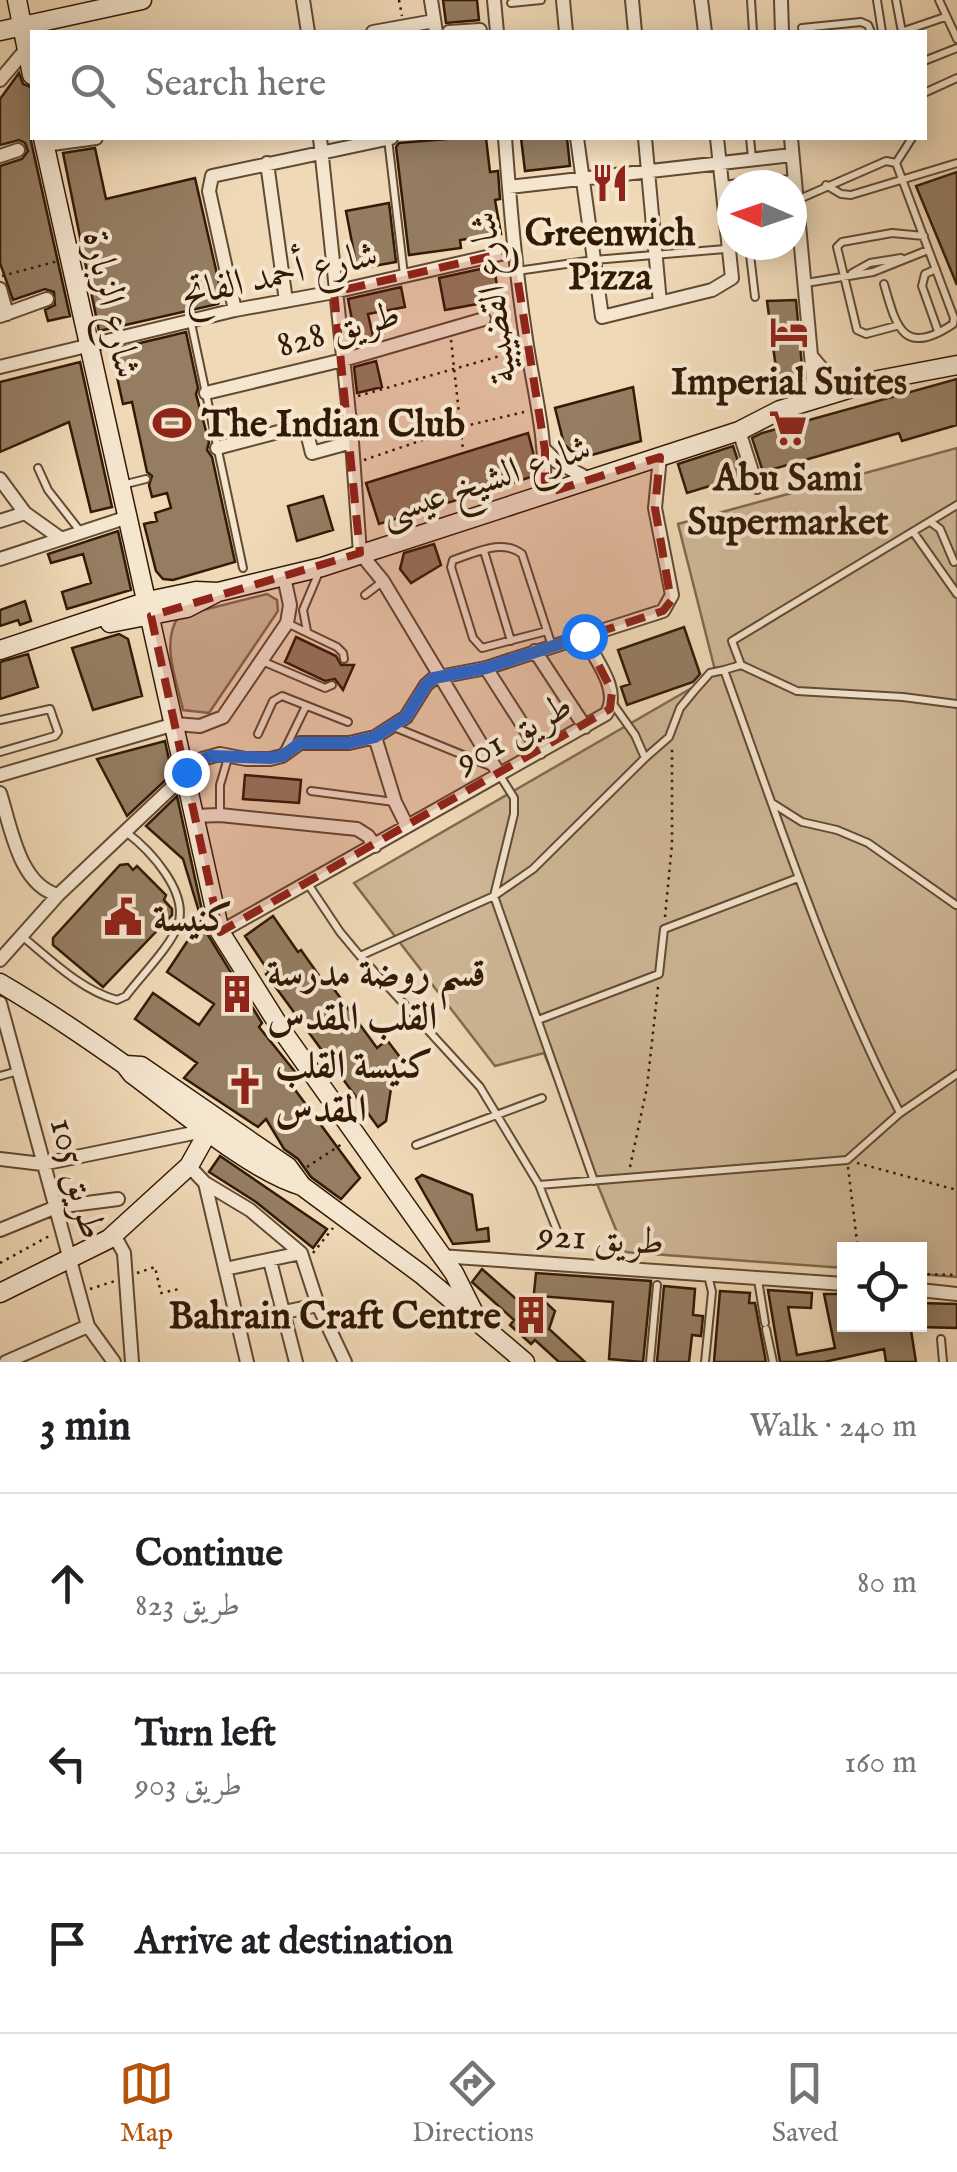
<!DOCTYPE html>
<meta charset="utf-8">
<style>
:root{--surface:#fff;--page:#f2f2f2;--text:#202124;--muted:#757577;--line:#e0e0e0;--accent:#b45309}
body{margin:0;font-family:"IM FELL English",Amiri,serif;background:var(--page);color:var(--text)}
.controls{position:absolute;right:30px;bottom:30px;display:grid;overflow:hidden;border-radius:0px;box-shadow:0 5px 25px #0003}
.controls button{width:90px;height:90px;display:grid;place-items:center;padding:0;border:0;border-bottom:2px solid var(--line);background:var(--surface);color:var(--text);font:50px sans-serif}
.compass{position:absolute;left:717px;top:170px;width:90px;height:90px;border-radius:50%;background:var(--surface);box-shadow:0 5px 25px #0003;rotate:272deg}
.stop{position:absolute;width:30px;height:30px;margin:-22px;border:8px solid #1a73e8;border-radius:50%;background:#fff}
.stop.end{background:#1a73e8;border-color:#fff;box-shadow:0 2px 10px #0008}
.list{margin:0;padding:0;list-style:none}
h2{display:flex;justify-content:space-between;align-items:center;height:130px;margin:0;padding:0 40px;font-size:42px}
h2 small{font-size:32px;font-weight:400;color:var(--muted)}
.list li{display:grid;grid-template-columns:65px 1fr auto;gap:30px;align-items:center;box-sizing:border-box;height:180px;padding:0 40px;border-top:2px solid var(--line)}
.list b{display:block;font-size:38px;white-space:nowrap}
.list p{margin:0;font-size:32px;white-space:nowrap;color:var(--muted)}
.list em{font-size:32px;font-style:normal;color:var(--muted)}
.icon{flex:none;width:55px;height:55px;fill:none;stroke:currentColor;stroke-width:2;stroke-linecap:round;stroke-linejoin:round}
.map{position:relative;flex:none;width:957px;height:1362px;overflow:hidden}
.search{position:absolute;background:var(--surface);box-shadow:0 5px 25px #0003;left:30px;right:30px;top:30px;height:110px;display:flex;align-items:center;gap:25px;box-sizing:border-box;padding:0 35px;border-radius:0px;color:var(--muted);font-size:38px}
.sheet{height:670px;background:var(--surface)}
nav{display:flex;justify-content:space-around;align-items:center;box-sizing:border-box;height:140px;border-top:2px solid var(--line);background:var(--surface);font-size:28px;color:var(--muted)}
nav a{display:grid;justify-items:center;gap:5px}
nav .on{color:var(--accent)}
.map>svg:first-child{display:block}
.green{fill:#d0b999;stroke:#826a4f;stroke-width:2.5}
.building{fill:#957d62;stroke:#331a05;stroke-width:2.5}
.lines{fill:none;stroke-linecap:round;stroke-linejoin:round}
.lane-casing{stroke:#624a32;stroke-width:10}
.street-casing{stroke:#624a32;stroke-width:16}
.secondary-casing{stroke:#331a05;stroke-width:21}
.path{stroke:#331a05;stroke-width:2.5;stroke-dasharray:2.5 5;stroke-linecap:butt}
.lane{stroke:#f5e6d0;stroke-width:6}
.street{stroke:#f5e6d0;stroke-width:12}
.secondary{stroke:#f5e6d0;stroke-width:18}
.route{stroke:#1a73e8;stroke-width:12}
.marked{fill:#8f2418;fill-opacity:0.2;stroke:#8f2418;stroke-width:8;stroke-dasharray:20 12;stroke-linejoin:round}
.labels{text-anchor:middle;stroke-width:8;stroke-linejoin:round;paint-order:stroke}
.poi-label{font-size:38px;font-weight:bold;fill:#331a05;stroke:#f5e6d0;text-anchor:start}
.street-label{font-size:38px;fill:#331a05;stroke:#f5e6d0}
</style>
<div class="map">
<svg width="957" height="1362" viewBox="0 0 957 1362">
<rect width="100%" height="100%" fill="#f0d9b7"/>
<filter id="stains"><feTurbulence type="fractalNoise" baseFrequency=".002" numOctaves="4"/><feColorMatrix values="0 0 0 0 .2 0 0 0 0 .09 0 0 0 0 .02 0 0 0 .5 -.17"/></filter>
<radialGradient id="worn" r=".72"><stop offset=".6" stop-color="#630" stop-opacity="0"/><stop offset="1" stop-color="#630" stop-opacity=".3"/></radialGradient>
<path class="green" d="M957 448V1277L920 1274V1250H844V1268L625 1252 544 1053 495 1066 354 883 716 674 678 524Z
M267 594 277 600 278 611 209 713 183 710C177 681 160 642 179 616Z"/>
<path class="building" d="M443 0H477L479 20 446 23Z
M19 73 23 84 31 87V141L70 316 48 321 45 310 55 305 54 292 45 289 13 300 0 263V166L22 159 28 151 25 143 19 140 0 145V99Z
M459 138H486L490 172 498 171 500 199 495 200 501 234 460 240 461 248 409 255 396 147 399 143Z
M521 138H567L570 166 525 171Z
M95 148 106 199 195 178 222 296 218 304 99 331 63 153Z
M957 172V285L916 186Z
M389 203 396 262 357 269 346 211Z
M494 266 499 300 445 310 439 278Z
M401 287 405 307 368 314 374 341 357 346 348 299Z
M796 300 803 378 793 388 779 391 767 301Z
M186 332 198 388 196 394 209 442 207 450 212 457 235 562 173 580 163 579 156 571 144 524 157 521 155 513 171 508 167 493 152 497 149 485 152 476 147 472 132 402 123 404 111 350Z
M376 361 382 387 357 393 354 367Z
M80 362 112 507 91 512 69 422 0 452V382Z
M957 379V425L902 441 899 433 763 472 752 438 762 433Z
M633 387 641 441 592 455 571 451 564 444 555 408Z
M528 433 534 456 531 477 379 524 366 483Z
M733 446 743 476 687 493 678 464Z
M323 496 333 530 297 541 288 506Z
M118 531 131 590 67 609 62 592 91 583 83 554 51 563 48 554Z
M434 544 441 565 411 583 400 569 404 553Z
M25 601 31 621 20 625 18 620 0 626V610Z
M684 627 700 674 693 682 627 705 621 687 630 684 618 650Z
M119 634 128 639 142 696 93 710 72 648Z
M296 637 336 656 341 665H354L343 690 335 679 325 681 285 662Z
M28 654 38 687 0 699V662Z
M165 741 172 774 127 816 97 759Z
M245 775 301 780 299 803 243 799Z
M177 796 205 924 203 925 183 859 146 826Z
M128 864 133 870 137 866 166 895 164 900 172 909V915L103 987 53 945V938L120 865Z
M273 916 298 952 301 950 325 984 328 981 377 1048 387 1040 403 1061 394 1069 386 1121 378 1127 266 974 269 972 245 936Z
M200 922 262 1023 259 1027 300 1078 293 1087 360 1178 341 1199 311 1177 298 1159 284 1149 266 1119 258 1127 184 1078 197 1063 135 1019 153 993 199 1025 214 1004 167 972Z
M220 1156 327 1229 313 1248 256 1202 209 1172Z
M422 1175 472 1195 477 1230 488 1228 489 1241 453 1244 416 1179Z
M482 1269 532 1313 536 1273 651 1281 643 1362 609 1359 613 1302 539 1296 555 1311 549 1329 585 1362H559L535 1340 531 1344 510 1325 514 1320 472 1282Z
M664 1286 695 1289 693 1315 703 1316 701 1336 692 1335 689 1362H657Z
M768 1290 812 1293 811 1308 788 1307 797 1355 835 1348 824 1294H844V1324H910L916 1362H886L884 1349 824 1362H780Z
M720 1291 750 1293 749 1303H755L766 1362H714Z
M920 1303 957 1304V1328L920 1327Z"/>
<g class="lines">
<g class="lane-casing">
<path id="lane" d="M751 0 753 32
M877 0 882 32
M896 0 902 32
M939 0 957 39
M511 3 541 0
M802 28 861 22 868 25 871 32
M901 32 945 17
M924 61 957 48
M924 93 957 78
M750 138 752 158
M388 139 404 275
M896 163 912 138
M778 180 793 179
M723 185 746 182
M826 185 841 194 851 195 957 163
M797 200 886 161 896 163 954 318 953 324C903 358 896 326 884 284
M749 246 755 297
M936 269 925 274 922 286 938 331
M517 271 594 260 749 247
M852 273 870 263 901 258
M806 283 873 272 928 250
M191 323 243 568
M896 326 866 334 857 330 837 247 842 242 892 233 924 236
M38 468 48 490 80 531
M122 485 146 479
M932 523 940 529 954 562
M914 533 957 594
M484 551 511 641
M365 595 382 582
M289 624 337 647 343 653 344 659
M307 631 303 610 319 572
M547 631 482 648 473 638 451 567 453 560C476 553 501 538 522 554L552 646
M262 661 325 688 332 685
M741 665 797 691 903 697 957 704
M724 670 741 665 732 641 957 505
M0 720 50 709 58 732 55 736 0 752
M394 727 490 766
M258 734 273 701 282 696 348 722
M284 751 306 706
M645 758 669 737 680 708 694 691 710 673 724 670C778 819 827 971 900 1113
M499 774 514 798V814L494 896 594 1181
M311 791 394 802
M772 803 802 822 837 830 868 843 956 905
M220 814V785L228 758
M308 884 340 932 360 956 480 1087 539 1185 558 1233
M23 937C51 960 81 990 117 1000L126 996C140 977 171 946 178 925 189 892 150 850 126 832
M360 956 494 896 533 869 645 758 635 735 613 704
M538 1020 659 974 664 929 798 878
M0 1076 18 1071
M416 1145 542 1098
M539 1185 847 1160 900 1113 957 1074
M758 1280 765 1323
M766 1329 773 1362
M941 1339 943 1362
M650 1362 657 1285
M705 1362 712 1292 708 1275"/>
</g>
<g class="street-casing">
<path id="street" d="M303 0 308 32
M431 0 436 32
M494 0 497 32
M563 0 566 32
M632 0 635 32
M701 0 705 32
M781 0 782 32
M373 32 434 21
M449 32 480 30
M0 80 28 47
M320 138 352 442 360 553 383 581 499 774
M505 138C510 203 515 267 525 332 532 386 549 440 543 494
M577 138 602 317 712 290 732 278 717 138
M645 138 660 303
M791 138 813 377 811 392 801 398
M45 145 96 138
M0 156 18 150
M267 163 286 301
M509 187 792 155
M0 289 7 314
M235 310 209 191 212 176 391 138
M0 316 47 299
M813 358 833 382 851 386
M0 367 235 310 334 292 513 251
M206 393 343 360 484 319
M739 431 757 487
M217 448 305 425 312 453 352 442
M545 450 557 462 589 479
M0 479 25 513 60 538
M0 521 25 513
M0 559 128 517
M535 651 585 727
M486 668 540 752
M375 737 395 802 407 826
M0 775 175 724 200 726 223 717 287 623 290 605 284 577
M0 793C11 827 19 885 58 895
M194 816 220 815 357 829 368 836 375 846
M220 932 606 714C622 691 595 659 584 637
M0 960 58 895 202 759 220 754 246 759H270L282 756 300 743H349L375 737 406 717 426 685 434 678 486 668 663 611 672 595 655 508 660 457
M0 1003 88 1326 114 1362
M0 1159 42 1164 208 1130
M189 1166 205 1183 247 1362
M205 1183 250 1210 301 1253 318 1305 345 1362
M0 1230 56 1207 118 1199
M114 1235 124 1253 132 1362
M440 1256 844 1284
M270 1261 296 1362
M225 1269 301 1253
M920 1290 957 1294
M236 1322 318 1305
M6 1362 88 1326"/>
</g>
<g class="secondary-casing">
<path id="secondary" d="M17 0 32 75
M0 31 142 0
M43 138 220 932 283 1032 454 1273 477 1319
M110 623 187 608 218 592
M0 650 148 601 196 591 218 592 322 567 739 431 780 410 878 380 957 365
M0 983C43 1008 84 1036 125 1065L132 1074C177 1107 250 1171 302 1186
M125 1065 141 1066 288 1167 302 1186 421 1274 525 1362
M0 1293 109 1239 189 1166 213 1123"/>
</g>
<path class="path" d="M399 0 402 16
M2 276 58 261
M494 317 510 313
M451 340 463 450
M358 396 514 352
M364 460 461 427 524 412
M665 917 672 844V746
M857 1163 957 1190
M307 1167 342 1144
M630 1167 647 1087 658 987
M848 1167 858 1250
M313 1253 333 1228
M0 1263 51 1235
M137 1273 155 1267 161 1293 179 1289
M920 1274 957 1275
M90 1289 115 1281"/>
<use href="#lane" class="lane"/>
<use href="#street" class="street"/>
<use href="#secondary" class="secondary"/>
</g>
<g class="lines">
<path class="route" d="M186 772 194 763 211 756 270 758 282 756 300 743H349L375 737 406 717 426 685 434 678 486 668 584 636"/>
</g>
<path class="marked" d="M513 251 545 450V494L660 457 655 508 671 601 663 611 584 637 612 691 610 709 220 932 151 616 360 553 334 292Z"/>
<defs>
<g id="restaurant-bare" transform="scale(3)"><path d="M-5-6h1v4h1v-4h1v4h1v-4h1v5L-1.5 .5V6h-2V.5L-5-1ZM5-6V6H3V1.5H1.5Q1.5-4 5-6Z" fill="#8f2418" stroke="#f5e6d0" stroke-width="2.5" paint-order="stroke"/></g>
<g id="hotel-bare" transform="scale(3)"><path d="M-6-4.5h1.5V1H6V5H4.5V3h-9V5H-6ZM-4 0a1.8 1.8 0 1 1 3.6 0ZM.5 0V-2.5h3Q6-2.5 6 0Z" fill="#8f2418" stroke="#f5e6d0" stroke-width="2.5" paint-order="stroke"/></g>
<g id="stadium-bare" transform="scale(3)"><path d="M0-5a6.5 5 0 1 0 0 10a6.5 5 0 1 0 0-10ZM-3.5-1.8h7v3.6h-7Z" fill="#8f2418" stroke="#f5e6d0" stroke-width="2.5" paint-order="stroke"/></g>
<g id="supermarket-bare" transform="scale(3)"><path d="M-6-5.5h2.5l.6 2H6L4.5 2H-2.5L-4.4-4H-6ZM-1.5 3.2a1.3 1.3 0 1 0 .1 0ZM3 3.2a1.3 1.3 0 1 0 .1 0Z" fill="#8f2418" stroke="#f5e6d0" stroke-width="2.5" paint-order="stroke"/></g>
<g id="civic-bare" transform="scale(3)"><path d="M-.6-6.5H3V-4.5H.6V-3L4-1V1h2V6H-6V1h2V-1L-.6-3ZM-1.2 2.5V6h2.4V2.5Z" fill="#8f2418" stroke="#f5e6d0" stroke-width="2.5" paint-order="stroke"/></g>
<g id="building-bare" transform="scale(3)"><path d="M-4-6H4V6H1V3H-1V6H-4ZM-2.5-4.3h1.7v1.8h-1.7ZM.8-4.3h1.7v1.8H.8ZM-2.5-1h1.7V.8h-1.7ZM.8-1h1.7V.8H.8Z" fill="#8f2418" stroke="#f5e6d0" stroke-width="2.5" paint-order="stroke"/></g>
<g id="church-bare" transform="scale(3)"><path d="M-1.2-6h2.4v3.5h3.3v2.4h-3.3V6h-2.4V-.1h-3.3v-2.4h3.3Z" fill="#8f2418" stroke="#f5e6d0" stroke-width="2.5" paint-order="stroke"/></g>
</defs>
<g fill-rule="evenodd">
<use href="#restaurant-bare" x="610" y="183"/>
<use href="#hotel-bare" x="789" y="332"/>
<use href="#stadium-bare" x="172" y="423"/>
<use href="#supermarket-bare" x="788" y="428"/>
<use href="#civic-bare" x="123" y="917"/>
<use href="#building-bare" x="237" y="994"/>
<use href="#church-bare" x="245" y="1086"/>
<use href="#building-bare" x="531" y="1315"/>
</g>
<g class="labels">
<g class="poi-label">
<text x="610" y="245" text-anchor="middle">Greenwich<tspan x="610" dy="44">Pizza</tspan></text>
<text x="789" y="394" text-anchor="middle">Imperial Suites</text>
<text x="202" y="436">The Indian Club</text>
<text x="788" y="490" text-anchor="middle">Abu Sami<tspan x="788" dy="44">Supermarket</tspan></text>
<text x="153" y="930">كنيسة</text>
<text x="267" y="985">قسم روضة مدرسة<tspan x="267" dy="44">القلب المقدس</tspan></text>
<text x="275" y="1077">كنيسة القلب<tspan x="275" dy="44">المقدس</tspan></text>
<text x="501" y="1328" text-anchor="end">Bahrain Craft Centre</text>
</g>
<g class="street-label">
<text transform="translate(279 273) rotate(-12)" y="13">شارع أحمد الفاتح</text>
<text transform="translate(492 298) rotate(-97)" y="13">شارع القضيبية</text>
<text transform="translate(113 304) rotate(77)" y="13">شارع الزبارة</text>
<text transform="translate(338 328) rotate(-15)" y="13">طريق 828</text>
<text transform="translate(485 479) rotate(-18)" y="13">شارع الشيخ عيسى</text>
<text transform="translate(513 732) rotate(-29)" y="13">طريق 901</text>
<text transform="translate(79 1178) rotate(75)" y="13">طريق 105</text>
<text transform="translate(601 1237) rotate(4)" y="13">طريق 921</text>
</g>
</g>
<rect width="100%" height="100%" filter="url(#stains)"/>
<rect width="100%" height="100%" fill="url(#worn)"/>
</svg>
<div class="controls">
<button><svg class="icon" aria-label="locate" viewBox="0 0 24 24"><circle cx="12" cy="12" r="6"/><path d="M12 2v4M12 18v4M2 12h4M18 12h4"/></svg></button>
</div>
<svg class="compass" viewBox="-18 -18 36 36"><path d="M0-13l5 13h-10z" fill="#e53935"/><path d="M0 13l5-13h-10z" fill="#757577"/></svg>
<div class="stop" style="left:584px;top:636px"></div>
<div class="stop end" style="left:186px;top:772px"></div>
<div class="search"><svg class="icon" aria-label="search" viewBox="0 0 24 24"><circle cx="10" cy="10" r="6"/><path d="M15 15l6 6"/></svg>Search here</div>
</div>
<section class="sheet">
<h2>3 min<small>Walk · 240 m</small></h2>
<ul class="list">
<li><svg class="icon" aria-label="ahead" viewBox="0 0 24 24"><path d="M12 20V5M6 11l6-6 6 6"/></svg><div><b>Continue</b><p>طريق 823</p></div><em>80 m</em></li>
<li><svg class="icon" aria-label="left" viewBox="0 0 24 24"><path d="M17 20v-9H6M10 6l-5 5 5 5"/></svg><div><b>Turn left</b><p>طريق 903</p></div><em>160 m</em></li>
<li><svg class="icon" aria-label="arrive" viewBox="0 0 24 24"><path d="M6 21V4h12l-3 4 3 4H6"/></svg><div><b>Arrive at destination</b></div></li>
</ul>
</section>
<nav>
<a class="on"><svg class="icon" aria-label="map" viewBox="0 0 24 24"><path d="M3 6l6-2 6 2 6-2v14l-6 2-6-2-6 2zM9 4v14M15 6v14"/></svg>Map</a>
<a><svg class="icon" aria-label="directions" viewBox="0 0 24 24"><path d="M12 3l9 9-9 9-9-9zM9 14v-3h6M13 9l2 2-2 2"/></svg>Directions</a>
<a><svg class="icon" aria-label="saved" viewBox="0 0 24 24"><path d="M7 4h10v16l-5-4-5 4z"/></svg>Saved</a>
</nav>
